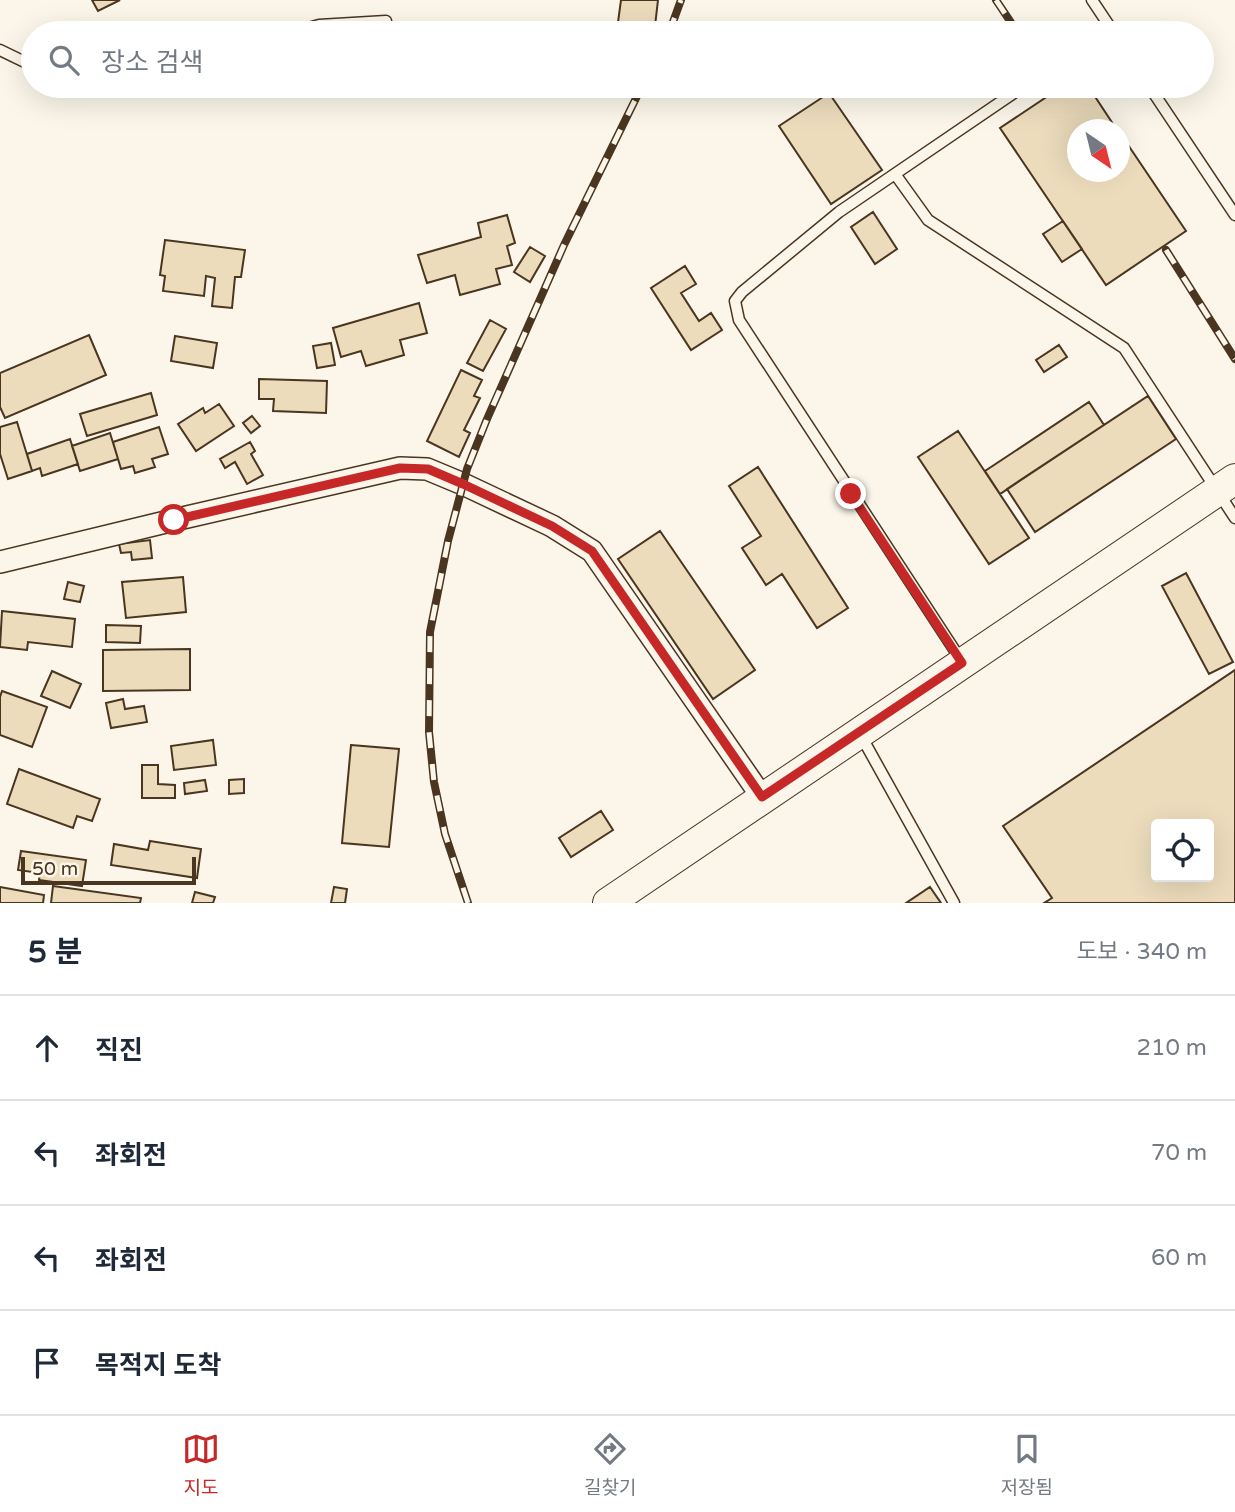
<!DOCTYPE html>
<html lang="ko">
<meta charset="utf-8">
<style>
:root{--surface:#fff;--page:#f6f6f7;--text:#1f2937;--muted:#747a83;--line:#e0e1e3;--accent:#c62828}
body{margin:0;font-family:"Varela Round","Noto Sans KR",sans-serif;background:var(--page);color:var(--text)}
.controls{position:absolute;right:21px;bottom:21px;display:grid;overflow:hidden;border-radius:7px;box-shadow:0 7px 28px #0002}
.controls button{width:63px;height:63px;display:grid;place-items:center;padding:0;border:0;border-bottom:2px solid var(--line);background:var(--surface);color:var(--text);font:35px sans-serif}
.compass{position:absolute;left:1067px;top:119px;width:63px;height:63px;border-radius:50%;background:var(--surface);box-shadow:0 7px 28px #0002;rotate:145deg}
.scale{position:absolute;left:21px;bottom:18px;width:175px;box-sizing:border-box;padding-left:7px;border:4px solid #4a3520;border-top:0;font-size:19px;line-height:24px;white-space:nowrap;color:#4a3520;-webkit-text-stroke:5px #fbf6e9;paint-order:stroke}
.stop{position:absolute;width:21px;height:21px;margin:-16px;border:5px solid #c62828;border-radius:50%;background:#fff}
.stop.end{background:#c62828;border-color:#fff;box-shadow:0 2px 7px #0008}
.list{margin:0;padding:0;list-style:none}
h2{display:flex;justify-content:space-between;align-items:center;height:91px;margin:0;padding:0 28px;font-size:30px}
h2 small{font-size:23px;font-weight:400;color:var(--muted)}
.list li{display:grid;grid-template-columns:46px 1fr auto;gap:21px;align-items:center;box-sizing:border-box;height:105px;padding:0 28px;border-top:2px solid var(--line)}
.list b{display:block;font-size:26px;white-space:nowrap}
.list em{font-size:23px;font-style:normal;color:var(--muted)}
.icon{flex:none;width:38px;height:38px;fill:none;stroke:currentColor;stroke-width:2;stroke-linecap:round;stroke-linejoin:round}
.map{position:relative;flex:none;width:1235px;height:903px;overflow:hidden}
.search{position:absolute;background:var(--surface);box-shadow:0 7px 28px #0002;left:21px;right:21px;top:21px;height:77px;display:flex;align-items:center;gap:18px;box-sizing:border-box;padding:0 24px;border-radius:38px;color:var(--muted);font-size:26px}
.sheet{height:511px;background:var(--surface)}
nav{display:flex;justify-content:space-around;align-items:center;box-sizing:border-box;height:98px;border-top:2px solid var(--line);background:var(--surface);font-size:19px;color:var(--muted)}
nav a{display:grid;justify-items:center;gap:4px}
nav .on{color:var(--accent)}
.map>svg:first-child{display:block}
.building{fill:#ecdcbc;stroke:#4a3520;stroke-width:2;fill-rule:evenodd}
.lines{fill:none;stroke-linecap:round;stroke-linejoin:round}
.lane-casing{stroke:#4a3520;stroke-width:13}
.street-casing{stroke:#4a3520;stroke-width:24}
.secondary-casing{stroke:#4a3520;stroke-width:32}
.lane{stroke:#fbf6e9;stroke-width:10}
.street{stroke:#fbf6e9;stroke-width:21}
.secondary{stroke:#fbf6e9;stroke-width:30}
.rail-casing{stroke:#4a3520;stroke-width:8}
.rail{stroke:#fbf6e9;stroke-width:5;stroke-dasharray:16;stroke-linecap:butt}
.route{stroke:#c62828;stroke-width:9}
</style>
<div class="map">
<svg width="1235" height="903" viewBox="0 0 1235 903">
<rect width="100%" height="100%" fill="#fbf6e9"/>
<path class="building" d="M92 0H120L98 11Z
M621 0H658L655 26 618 22Z
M1063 86H1088L1117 130H1078V172H1120V133L1186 231 1106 285 1000 128Z
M829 93 882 170 831 204 779 126Z
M873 212 897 249 875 264 851 227Z
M507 215 515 243 507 246 512 265 496 269 500 284 460 295 455 275 427 283 418 255 481 237 478 223Z
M1063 221 1082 249 1062 262 1043 234Z
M165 240 245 250 241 277H235L232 308 212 306 215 278 206 276 204 296 163 291 165 276 160 275Z
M530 247 545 256 530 282 514 272Z
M685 266 696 284 681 293 699 321 711 313 722 330 691 350 651 288Z
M419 303 427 333 400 340 404 355 366 366 361 351 341 357 333 328Z
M490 320 506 329 483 371 467 363Z
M89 335 106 375 5 418 0 407V373Z
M175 336 217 343 213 368 171 361Z
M331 343 335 365 317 368 313 346Z
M1059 345 1067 357 1044 372 1036 360Z
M461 370 482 380 474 396 480 398 464 430 470 433 459 457 427 441Z
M259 379 327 381 326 413 273 411 274 399H259Z
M151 393 157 415 87 436 80 414Z
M1148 396 1176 439 1035 532 1007 489Z
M1089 402 1104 425 1000 494 985 471Z
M219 404 234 426 196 451 178 424 203 408 205 413Z
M252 416 260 426 251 433 243 423Z
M17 422 32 471 8 479 0 454V427Z
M159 427 168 454 152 459 155 467 135 473 133 466 121 469 113 442Z
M958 431 1029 538 989 564 918 457Z
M110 433 118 459 80 471 72 446Z
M70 439 78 464 42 476 40 468 32 471 27 454Z
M250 442 255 451 251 454 263 475 247 484 235 462 225 468 220 459Z
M758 467 848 608 817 628 782 574 766 585 742 548 761 536 729 486Z
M660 531 755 670 713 699 618 559Z
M150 540 152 558 132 560 131 552 121 553 119 544Z
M1186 573 1233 662 1209 674 1162 586Z
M183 577 186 612 126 618 122 582Z
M68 582 84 586 80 602 64 599Z
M2 611 75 619 72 647 28 642 27 650 0 647Z
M106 625 141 626 140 643 106 642Z
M190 649V690L103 691V650Z
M1235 670V903H1044L1052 898 1003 826ZM1156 824H1209V877H1156Z
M52 671 81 684 70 708 41 696Z
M2 691 47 707 32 747 0 735V697Z
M123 699 125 709 144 706 147 722 111 728 106 703Z
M213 740 216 765 174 770 171 746Z
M351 745 399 749 389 847 342 843Z
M142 765H158V784L175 785V798H142Z
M19 769 100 799 92 821 77 816 73 828 7 804Z
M244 779V793L229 794V780Z
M205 780 207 791 185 794 184 783Z
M601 811 613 830 571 857 559 838Z
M150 841 201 849 197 878 111 865 114 844 148 850Z
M21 851 86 860 82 886 39 880 40 873 18 870Z
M53 886 141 898 140 903H51Z
M0 887 44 895 43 903H0Z
M334 887 347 889 345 903H331Z
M930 887 941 903H906Z
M195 892 215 897 213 903H192Z"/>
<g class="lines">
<g class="lane-casing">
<path id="lane" d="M1092 0 1114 33
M291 33 319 25 386 21
M0 50 33 66
M1149 86 1235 215
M895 174 928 220 1124 348 1235 518
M961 660 739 320 735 301 742 292 839 212 1024 86
M860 734 954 903"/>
</g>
<g class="street-casing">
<path id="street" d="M0 562 174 520 400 468 427 469 463 484 552 526 592 551 762 797"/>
</g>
<g class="secondary-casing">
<path id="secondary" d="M608 903 1235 479"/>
</g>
<use href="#lane" class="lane"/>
<use href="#street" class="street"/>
<use href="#secondary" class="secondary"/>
<g class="rail-casing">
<path id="rail" d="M996 0 1018 33
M669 33 681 0
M1055 86 1056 87
M1166 250 1235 359
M468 903 445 834 434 782 429 732 430 632 448 541 467 469 487 419 564 245 642 86"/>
</g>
<use href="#rail" class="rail"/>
</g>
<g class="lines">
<path class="route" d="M174 520 400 468 428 469 463 484 552 526 592 551 762 797 962 663 851 494"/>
</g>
</svg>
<div class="controls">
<button><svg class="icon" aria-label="locate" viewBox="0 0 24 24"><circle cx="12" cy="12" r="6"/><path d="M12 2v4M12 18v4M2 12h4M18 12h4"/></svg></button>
</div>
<svg class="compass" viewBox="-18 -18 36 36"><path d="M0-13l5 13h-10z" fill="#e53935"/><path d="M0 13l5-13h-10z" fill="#747a83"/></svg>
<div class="scale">50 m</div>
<div class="stop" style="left:174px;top:520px"></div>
<div class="stop end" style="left:851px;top:494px"></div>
<div class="search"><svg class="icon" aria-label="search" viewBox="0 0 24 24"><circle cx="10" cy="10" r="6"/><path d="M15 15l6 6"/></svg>장소 검색</div>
</div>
<section class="sheet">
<h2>5 분<small>도보 · 340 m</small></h2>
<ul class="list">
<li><svg class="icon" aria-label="ahead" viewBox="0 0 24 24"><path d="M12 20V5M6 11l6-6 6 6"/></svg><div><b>직진</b></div><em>210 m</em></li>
<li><svg class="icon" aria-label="left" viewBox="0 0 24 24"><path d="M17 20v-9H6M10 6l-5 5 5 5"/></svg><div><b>좌회전</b></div><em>70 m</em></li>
<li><svg class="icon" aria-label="left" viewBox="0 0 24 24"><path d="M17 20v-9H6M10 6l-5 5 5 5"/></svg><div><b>좌회전</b></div><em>60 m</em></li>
<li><svg class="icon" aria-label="arrive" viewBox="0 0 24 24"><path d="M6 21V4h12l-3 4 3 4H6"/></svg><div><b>목적지 도착</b></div></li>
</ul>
</section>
<nav>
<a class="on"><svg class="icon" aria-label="map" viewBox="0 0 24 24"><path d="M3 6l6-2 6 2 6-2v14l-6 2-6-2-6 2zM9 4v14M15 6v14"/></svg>지도</a>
<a><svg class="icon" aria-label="directions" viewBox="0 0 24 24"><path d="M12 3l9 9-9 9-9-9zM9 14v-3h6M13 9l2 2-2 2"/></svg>길찾기</a>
<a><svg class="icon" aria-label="saved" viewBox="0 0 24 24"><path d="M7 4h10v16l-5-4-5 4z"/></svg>저장됨</a>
</nav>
